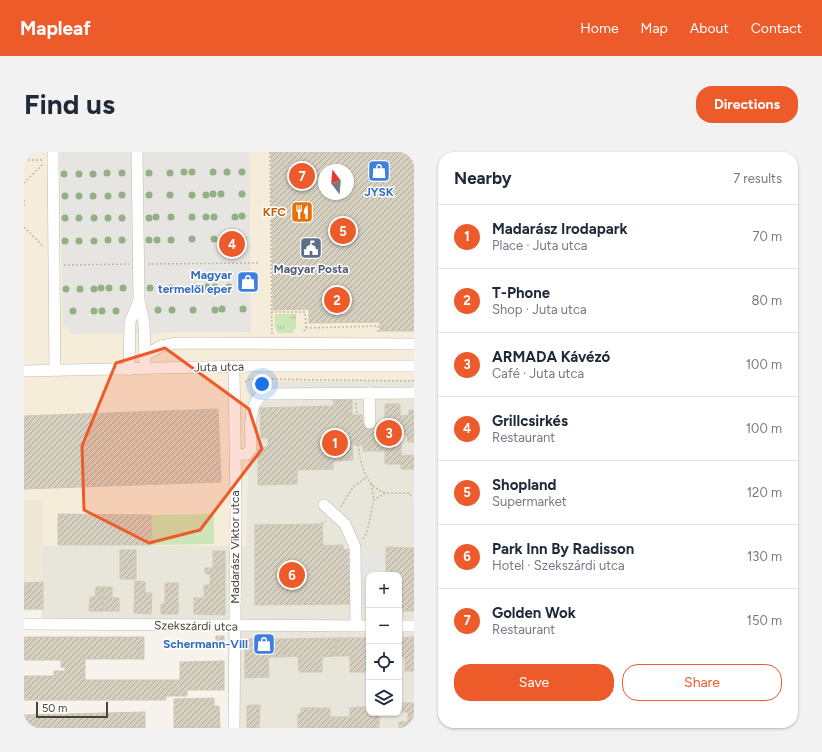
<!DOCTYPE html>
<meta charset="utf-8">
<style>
:root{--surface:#fff;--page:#f2f2f3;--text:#1f2937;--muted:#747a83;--line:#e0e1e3;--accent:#ee5b2a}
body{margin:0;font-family:Figtree,sans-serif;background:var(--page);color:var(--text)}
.controls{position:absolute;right:12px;bottom:12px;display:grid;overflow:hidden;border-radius:8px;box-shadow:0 1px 3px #0004}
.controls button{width:36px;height:36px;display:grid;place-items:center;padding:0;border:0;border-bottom:1px solid var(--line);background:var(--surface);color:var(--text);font:20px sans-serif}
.compass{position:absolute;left:294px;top:12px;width:36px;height:36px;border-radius:50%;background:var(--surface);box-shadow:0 1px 3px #0004;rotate:344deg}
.scale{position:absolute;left:12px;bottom:10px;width:72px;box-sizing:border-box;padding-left:4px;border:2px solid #494439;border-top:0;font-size:11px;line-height:14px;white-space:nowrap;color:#494439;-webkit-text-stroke:3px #fff;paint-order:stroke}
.you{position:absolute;left:238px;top:232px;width:14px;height:14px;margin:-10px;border:3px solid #fff;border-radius:50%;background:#1a73e8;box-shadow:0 0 0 6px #1a73e833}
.badge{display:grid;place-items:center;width:26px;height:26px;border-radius:50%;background:var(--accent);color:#fff;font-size:13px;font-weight:700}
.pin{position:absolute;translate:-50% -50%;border:2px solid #fff;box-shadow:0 1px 4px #0006}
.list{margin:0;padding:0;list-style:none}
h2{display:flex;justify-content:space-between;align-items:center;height:52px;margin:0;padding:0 16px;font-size:17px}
h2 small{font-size:13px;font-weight:400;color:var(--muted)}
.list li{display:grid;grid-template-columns:26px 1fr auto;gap:12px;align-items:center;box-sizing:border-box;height:64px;padding:0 16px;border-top:1px solid var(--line)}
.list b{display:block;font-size:15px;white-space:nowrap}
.list p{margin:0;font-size:13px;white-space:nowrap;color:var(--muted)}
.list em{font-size:13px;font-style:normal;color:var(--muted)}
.actions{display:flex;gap:8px;padding:12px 16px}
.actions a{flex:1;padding:9px 0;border:1px solid var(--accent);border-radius:16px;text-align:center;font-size:14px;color:var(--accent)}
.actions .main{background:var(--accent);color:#fff}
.icon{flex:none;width:22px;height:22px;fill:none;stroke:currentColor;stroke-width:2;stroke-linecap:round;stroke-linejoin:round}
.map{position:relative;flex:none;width:390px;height:576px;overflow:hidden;border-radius:16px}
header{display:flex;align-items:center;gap:24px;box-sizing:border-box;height:56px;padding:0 20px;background:var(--accent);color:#fff}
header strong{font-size:19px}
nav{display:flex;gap:22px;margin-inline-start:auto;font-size:14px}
.intro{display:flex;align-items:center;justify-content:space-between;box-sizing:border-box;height:96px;padding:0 24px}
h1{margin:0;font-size:28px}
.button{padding:10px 18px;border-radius:16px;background:var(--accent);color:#fff;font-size:14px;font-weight:700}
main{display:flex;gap:24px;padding:0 24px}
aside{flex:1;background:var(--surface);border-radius:16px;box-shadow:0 1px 3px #0004}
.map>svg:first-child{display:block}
.residential{fill:#e8e5da;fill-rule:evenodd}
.commercial{fill:#f5ecd9;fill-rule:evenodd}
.education{fill:#ede9d6}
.grass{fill:url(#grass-tufts)}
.pitch{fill:#cce6b7}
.parking{fill:#e7e5e2}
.building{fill:url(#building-hatch);stroke:#d0c8b5;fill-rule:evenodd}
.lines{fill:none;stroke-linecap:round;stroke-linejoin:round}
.minor-casing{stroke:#c0bcae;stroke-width:12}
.path{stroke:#c1b9a0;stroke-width:1.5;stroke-dasharray:2 2;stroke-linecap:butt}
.minor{stroke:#fff;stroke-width:11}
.tree{fill:#93af84}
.marked{fill:#ee5b2a;fill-opacity:0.2;stroke:#ee5b2a;stroke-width:3;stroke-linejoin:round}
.labels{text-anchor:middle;stroke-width:3;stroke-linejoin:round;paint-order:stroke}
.shop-label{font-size:12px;font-weight:bold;fill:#366cbe;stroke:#fff;text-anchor:end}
.food-label{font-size:12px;font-weight:bold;fill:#c56008;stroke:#fff;text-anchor:end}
.service-label{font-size:12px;font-weight:bold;fill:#4e5e75;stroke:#fff}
.street-label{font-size:12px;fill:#494439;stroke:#fff}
</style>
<header>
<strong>Mapleaf</strong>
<nav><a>Home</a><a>Map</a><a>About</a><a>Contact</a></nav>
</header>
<div class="intro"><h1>Find us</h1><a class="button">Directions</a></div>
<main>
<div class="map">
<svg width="390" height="576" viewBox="0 0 390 576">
<defs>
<pattern id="grass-tufts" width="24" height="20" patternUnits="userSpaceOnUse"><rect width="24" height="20" fill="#cce6b7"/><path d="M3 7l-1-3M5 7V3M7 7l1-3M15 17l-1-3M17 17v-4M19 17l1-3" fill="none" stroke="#b1c69e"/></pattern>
<pattern id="building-hatch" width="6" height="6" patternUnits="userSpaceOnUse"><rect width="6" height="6" fill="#d6d0c1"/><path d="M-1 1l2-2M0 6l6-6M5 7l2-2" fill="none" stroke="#b0aa9e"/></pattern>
</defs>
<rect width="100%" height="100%" fill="#f5f3eb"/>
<path class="residential" d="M390 227V576H205L204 478 18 476V394H222L226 230ZM345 423H375V561H345Z"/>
<path class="commercial" d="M0 0H390V227L226 230 222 394H18V348H0ZM300 18H324V42H300Z"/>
<path class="education" d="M0 348H18L19 458 0 459Z"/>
<path class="grass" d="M251 162H272V176L269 181H254L251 176Z"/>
<path class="pitch" d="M190 362V392L128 393 127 363Z"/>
<path class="parking" d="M36 0H225L227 180 46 182V175H39Z
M390 233V239L236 240 232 234Z
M336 401H360V423H345V456H336Z"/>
<path class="building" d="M247 0H390V179H356V170L285 171V157L249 158ZM300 18H324V42H300Z
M309 248H328V263H338L339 272 361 271V252H376V264L385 263V258H390V290H384L383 283H377V312H361V299H339V293H328L329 308 309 309V317L273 318V332L234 333V296L244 295V286H237L236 256 310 254Z
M194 257 197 330 0 337V264Z
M390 303V317H377V304Z
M34 362 127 363 128 393H34Z
M298 372 299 394 319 393V398L329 397 330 452 231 453V373Z
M362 395 390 396V459H375V423H362Z
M96 398H112V427H96Z
M189 399H201V416H189Z
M181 416H201V433H186V422H181Z
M111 429 121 430V441H128L127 462 110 461Z
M19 430V457H0V431Z
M141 431H154V462H137V452H141Z
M180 433H201V463L170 462V446H180Z
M72 435H80L79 459H65L66 445H71Z
M80 435H88V446H95V459H79Z
M192 484H200V494H192Z
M0 485H120V507H61V528H156V510L200 509V538H163V544H142V548H0V524H30V519H41V515H37V508H0Z
M390 485V519H381V505H375V486Z
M312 486H345V520H326V504H312Z
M312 486V504L298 505V520H275L274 504 258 505V487Z
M221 487H258V505H244L245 525 221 526Z
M190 546V554H195L196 576H150V547Z
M376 551H390V576H375V570H384V560H376Z
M227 553H236L235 576H223V554Z
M334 555H345V561H355V576H274V562H277V556H306V565H326V556Z
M121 560V576H0V563Z"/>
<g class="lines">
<g class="minor-casing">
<path id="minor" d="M29 0 31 219
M113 0 115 148 120 171 121 209
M120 204 137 194 153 191 390 192
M105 218 106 170 115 148
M0 219 227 214H390
M345 241 346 271
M211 303 223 302 227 297C227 280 223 252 239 242L390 241
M300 353 321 372 331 395 332 474
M0 472 345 474
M375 474H390
M210 576 212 357 210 215"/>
</g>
<path class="path" d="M246 0 248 182
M0 8H18
M0 31 19 12
M0 48V54
M0 75 20 95
M124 112 235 111
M40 113 105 112
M247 160H281L282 176 279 180
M282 176 354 174V182
M228 227 390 229
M221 230 228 226
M332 251 333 263
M334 293C337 312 341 334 361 341
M347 332 350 348
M317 355 329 335 343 325
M298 372 302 369
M339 387 343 380 350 348 361 341H385L387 344"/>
<use href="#minor" class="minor"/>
</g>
<g class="tree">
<circle cx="160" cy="20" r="3.5"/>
<circle cx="168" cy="20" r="3.5"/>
<circle cx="189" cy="20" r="3.5"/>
<circle cx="203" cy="20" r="3.5"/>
<circle cx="218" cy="20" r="3.5"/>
<circle cx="83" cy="21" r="3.5"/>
<circle cx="98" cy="21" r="3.5"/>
<circle cx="125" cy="21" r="3.5"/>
<circle cx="146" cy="21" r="3.5"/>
<circle cx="40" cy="22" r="3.5"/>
<circle cx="55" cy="22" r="3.5"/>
<circle cx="69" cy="22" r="3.5"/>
<circle cx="189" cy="42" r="3.5"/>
<circle cx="197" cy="42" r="3.5"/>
<circle cx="218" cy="42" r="3.5"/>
<circle cx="98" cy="43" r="3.5"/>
<circle cx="125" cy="43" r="3.5"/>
<circle cx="146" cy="43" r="3.5"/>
<circle cx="168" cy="43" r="3.5"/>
<circle cx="182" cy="43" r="3.5"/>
<circle cx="41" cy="44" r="3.5"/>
<circle cx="55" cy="44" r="3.5"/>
<circle cx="69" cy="44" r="3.5"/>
<circle cx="84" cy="44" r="3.5"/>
<circle cx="218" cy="64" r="3.5"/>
<circle cx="132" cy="65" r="3.5"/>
<circle cx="147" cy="65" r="3.5"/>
<circle cx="168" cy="65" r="3.5"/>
<circle cx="182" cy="65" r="3.5"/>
<circle cx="190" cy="65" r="3.5"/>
<circle cx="211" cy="65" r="3.5"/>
<circle cx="41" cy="66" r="3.5"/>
<circle cx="55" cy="66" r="3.5"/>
<circle cx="70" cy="66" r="3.5"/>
<circle cx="84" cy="66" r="3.5"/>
<circle cx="98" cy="66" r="3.5"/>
<circle cx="125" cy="66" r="3.5"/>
<circle cx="168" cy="87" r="3.5"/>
<circle cx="190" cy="87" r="3.5"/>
<circle cx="204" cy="87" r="3.5"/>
<circle cx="219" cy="87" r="3.5"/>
<circle cx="84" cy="88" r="3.5"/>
<circle cx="98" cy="88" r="3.5"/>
<circle cx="125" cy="88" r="3.5"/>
<circle cx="133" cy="88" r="3.5"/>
<circle cx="147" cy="88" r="3.5"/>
<circle cx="41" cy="89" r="3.5"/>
<circle cx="55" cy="89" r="3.5"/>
<circle cx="70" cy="89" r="3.5"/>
<circle cx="183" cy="135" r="3.5"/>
<circle cx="191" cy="135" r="3.5"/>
<circle cx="205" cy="135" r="3.5"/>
<circle cx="219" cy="135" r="3.5"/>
<circle cx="77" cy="136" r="3.5"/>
<circle cx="85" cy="136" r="3.5"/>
<circle cx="99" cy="136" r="3.5"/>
<circle cx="126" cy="136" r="3.5"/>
<circle cx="147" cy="136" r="3.5"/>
<circle cx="169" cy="136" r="3.5"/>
<circle cx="42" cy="137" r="3.5"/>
<circle cx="56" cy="137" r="3.5"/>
<circle cx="70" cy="137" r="3.5"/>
<circle cx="198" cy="157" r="3.5"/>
<circle cx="219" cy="157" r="3.5"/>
<circle cx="134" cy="158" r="3.5"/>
<circle cx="148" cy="158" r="3.5"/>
<circle cx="169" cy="158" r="3.5"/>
<circle cx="191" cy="158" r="3.5"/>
<circle cx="49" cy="159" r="3.5"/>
<circle cx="70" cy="159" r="3.5"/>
<circle cx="78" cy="159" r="3.5"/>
<circle cx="92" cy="159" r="3.5"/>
</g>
<path class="marked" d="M141 196 225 257 238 297 176 378 125 391 60 358 58 294 92 211Z"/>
<defs>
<g id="shop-square" transform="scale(1.15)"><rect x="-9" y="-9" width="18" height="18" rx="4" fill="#3f7fe0" stroke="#fff"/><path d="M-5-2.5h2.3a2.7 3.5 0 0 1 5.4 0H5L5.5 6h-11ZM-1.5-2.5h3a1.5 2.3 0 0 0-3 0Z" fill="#fff"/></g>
<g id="restaurant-square" transform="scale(1.15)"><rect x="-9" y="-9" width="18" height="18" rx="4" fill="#e8710a" stroke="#fff"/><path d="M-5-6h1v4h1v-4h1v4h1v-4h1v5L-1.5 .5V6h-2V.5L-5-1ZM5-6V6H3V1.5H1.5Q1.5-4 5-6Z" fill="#fff"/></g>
<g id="civic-square" transform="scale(1.15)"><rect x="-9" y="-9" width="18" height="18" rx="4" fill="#5c6f8a" stroke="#fff"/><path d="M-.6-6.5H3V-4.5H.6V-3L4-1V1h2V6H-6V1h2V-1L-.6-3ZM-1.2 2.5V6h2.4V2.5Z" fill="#fff"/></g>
</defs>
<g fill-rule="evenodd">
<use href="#shop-square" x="355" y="19"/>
<use href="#restaurant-square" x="278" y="60"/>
<use href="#civic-square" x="287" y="96"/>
<use href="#shop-square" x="224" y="130"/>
<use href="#shop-square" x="240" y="492"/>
</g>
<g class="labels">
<g class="shop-label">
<text x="355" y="44" text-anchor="middle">JYSK</text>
<text x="208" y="127">Magyar<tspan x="208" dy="14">termelői eper</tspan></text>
<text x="224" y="496">Schermann-Vill</text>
</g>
<g class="food-label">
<text x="262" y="64">KFC</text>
</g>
<g class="service-label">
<text x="287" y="121">Magyar Posta</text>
</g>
<g class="street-label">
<text transform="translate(195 215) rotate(-1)" y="4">Juta utca</text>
<text transform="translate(211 395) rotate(-90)" y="4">Madarász Viktor utca</text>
<text transform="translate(172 474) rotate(1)" y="4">Szekszárdi utca</text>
</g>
</g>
</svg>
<div class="controls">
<button>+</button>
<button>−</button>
<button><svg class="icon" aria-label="locate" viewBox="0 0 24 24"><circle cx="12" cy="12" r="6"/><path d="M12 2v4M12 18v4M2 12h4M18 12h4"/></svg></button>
<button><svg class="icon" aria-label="layers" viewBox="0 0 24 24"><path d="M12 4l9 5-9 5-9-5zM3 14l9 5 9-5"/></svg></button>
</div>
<svg class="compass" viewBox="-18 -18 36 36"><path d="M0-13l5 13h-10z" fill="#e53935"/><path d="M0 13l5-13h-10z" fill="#747a83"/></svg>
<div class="scale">50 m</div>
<div class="you"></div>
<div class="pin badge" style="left:311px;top:291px">1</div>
<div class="pin badge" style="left:313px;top:148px">2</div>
<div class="pin badge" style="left:365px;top:281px">3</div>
<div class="pin badge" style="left:208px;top:92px">4</div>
<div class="pin badge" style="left:319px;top:79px">5</div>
<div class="pin badge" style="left:268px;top:423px">6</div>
<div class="pin badge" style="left:278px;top:24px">7</div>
</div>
<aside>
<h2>Nearby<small>7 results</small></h2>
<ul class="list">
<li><span class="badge">1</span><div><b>Madarász Irodapark</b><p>Place · Juta utca</p></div><em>70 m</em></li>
<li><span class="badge">2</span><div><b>T-Phone</b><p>Shop · Juta utca</p></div><em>80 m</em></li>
<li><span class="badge">3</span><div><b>ARMADA Kávézó</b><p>Café · Juta utca</p></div><em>100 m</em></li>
<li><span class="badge">4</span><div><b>Grillcsirkés</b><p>Restaurant</p></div><em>100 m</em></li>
<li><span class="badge">5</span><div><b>Shopland</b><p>Supermarket</p></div><em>120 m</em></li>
<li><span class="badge">6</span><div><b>Park Inn By Radisson</b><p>Hotel · Szekszárdi utca</p></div><em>130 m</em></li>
<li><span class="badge">7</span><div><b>Golden Wok</b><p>Restaurant</p></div><em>150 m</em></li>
</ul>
<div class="actions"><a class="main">Save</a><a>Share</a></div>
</aside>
</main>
